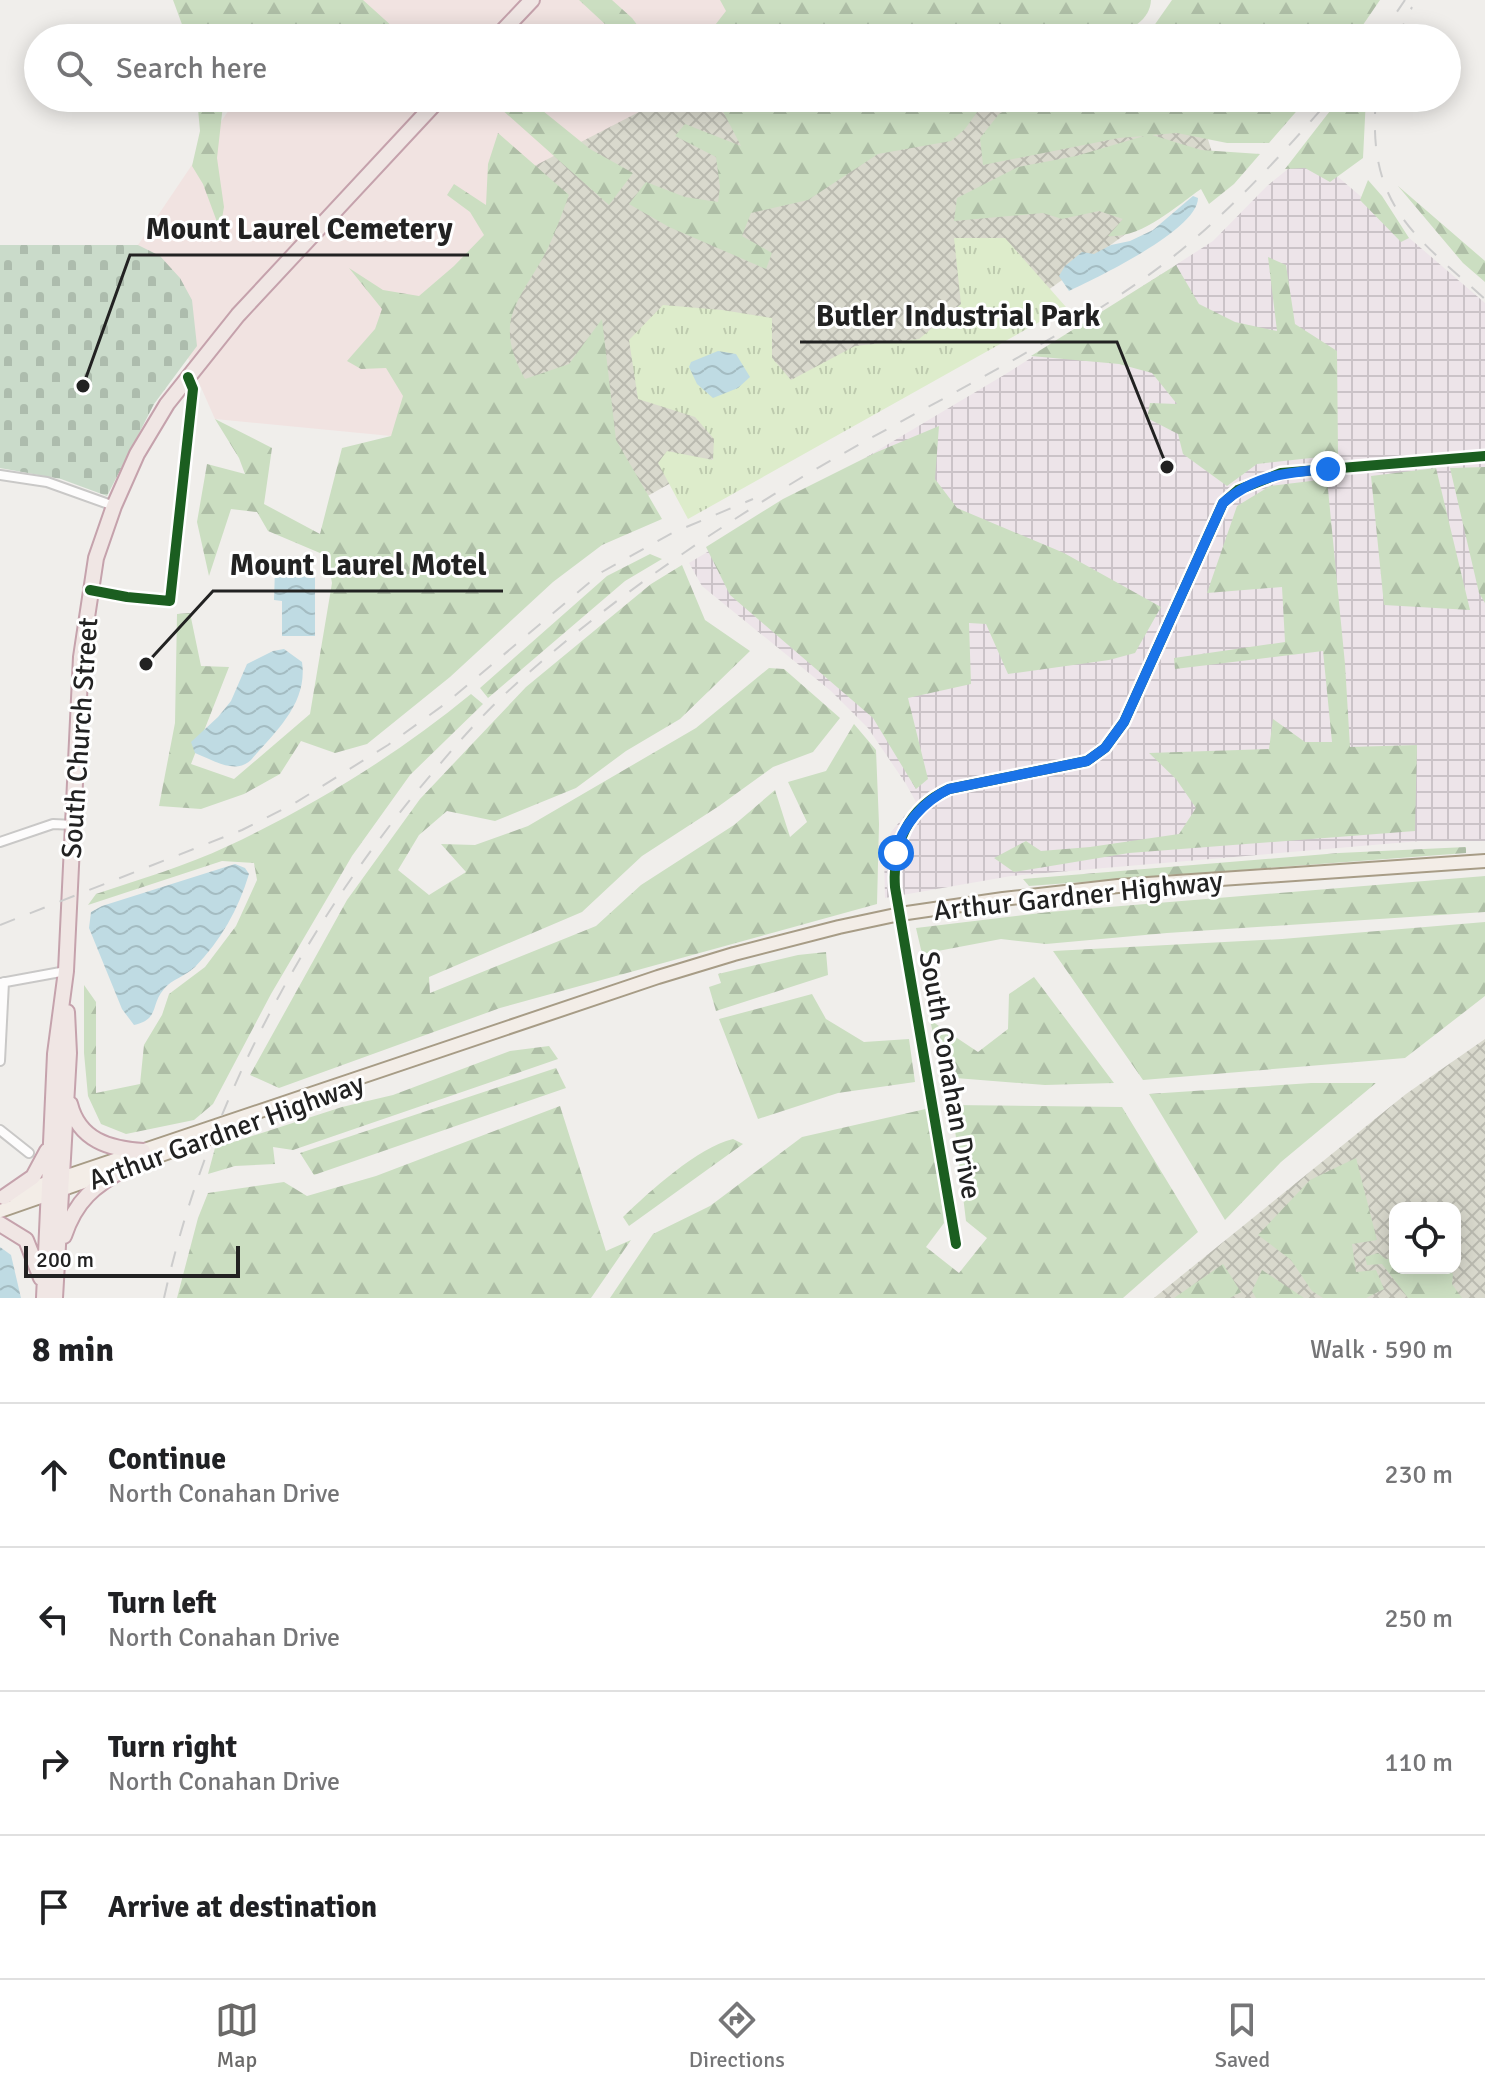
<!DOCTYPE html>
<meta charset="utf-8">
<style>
:root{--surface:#fff;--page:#f2f2f2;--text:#202124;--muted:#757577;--line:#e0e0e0;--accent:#6a6968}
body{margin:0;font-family:Signika,sans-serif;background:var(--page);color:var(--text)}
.controls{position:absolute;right:24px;bottom:24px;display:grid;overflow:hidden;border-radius:16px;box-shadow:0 4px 20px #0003}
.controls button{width:72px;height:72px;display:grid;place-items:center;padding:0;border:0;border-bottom:2px solid var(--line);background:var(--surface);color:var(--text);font:40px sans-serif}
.scale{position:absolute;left:24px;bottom:20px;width:216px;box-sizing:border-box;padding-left:8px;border:4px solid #222;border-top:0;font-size:22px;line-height:28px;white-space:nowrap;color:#222;-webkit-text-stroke:6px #fff;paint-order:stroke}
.stop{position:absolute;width:24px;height:24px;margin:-18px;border:6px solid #1a73e8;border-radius:50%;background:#fff}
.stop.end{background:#1a73e8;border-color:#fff;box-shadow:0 2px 8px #0008}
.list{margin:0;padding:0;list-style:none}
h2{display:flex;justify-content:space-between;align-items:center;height:104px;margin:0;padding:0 32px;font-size:34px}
h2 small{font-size:26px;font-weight:400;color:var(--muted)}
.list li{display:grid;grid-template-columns:52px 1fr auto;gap:24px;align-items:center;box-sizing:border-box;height:144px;padding:0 32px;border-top:2px solid var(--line)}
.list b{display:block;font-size:30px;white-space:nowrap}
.list p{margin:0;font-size:26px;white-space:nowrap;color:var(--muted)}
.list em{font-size:26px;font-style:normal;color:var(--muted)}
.icon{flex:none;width:44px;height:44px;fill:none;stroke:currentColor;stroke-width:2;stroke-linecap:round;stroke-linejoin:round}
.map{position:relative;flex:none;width:1485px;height:1298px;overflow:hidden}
.search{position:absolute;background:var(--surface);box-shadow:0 4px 20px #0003;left:24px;right:24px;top:24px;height:88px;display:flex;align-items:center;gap:20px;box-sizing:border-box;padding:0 28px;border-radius:44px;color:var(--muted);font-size:30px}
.sheet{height:680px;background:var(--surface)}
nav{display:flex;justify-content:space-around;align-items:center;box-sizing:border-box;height:112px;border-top:2px solid var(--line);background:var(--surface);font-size:22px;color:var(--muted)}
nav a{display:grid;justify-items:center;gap:4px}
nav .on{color:var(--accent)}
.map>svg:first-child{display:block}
.commercial{fill:#f1e3e1}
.industrial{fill:url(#industrial-grid)}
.construction{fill:url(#construction-cross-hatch);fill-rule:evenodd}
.grass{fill:url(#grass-tufts)}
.forest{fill:url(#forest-firs)}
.cemetery{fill:url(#cemetery-stones)}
.water{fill:url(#water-waves)}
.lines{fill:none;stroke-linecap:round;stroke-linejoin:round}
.minor-casing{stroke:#c9c8c7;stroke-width:12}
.primary-casing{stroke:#a79c86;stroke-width:16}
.trunk-casing{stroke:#c5a2ac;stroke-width:18}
.minor{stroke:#fdfcfc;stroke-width:8}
.primary{stroke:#f3ede7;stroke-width:12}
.trunk{stroke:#f0e6e4;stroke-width:14}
.rail{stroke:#ccc;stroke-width:2;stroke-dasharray:16 16;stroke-linecap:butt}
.cycleway-casing{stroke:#fff;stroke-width:15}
.cycleway{stroke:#1b5e20;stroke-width:10}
.route{stroke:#1a73e8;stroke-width:10}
.labels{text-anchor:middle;stroke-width:6;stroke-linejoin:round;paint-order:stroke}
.street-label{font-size:28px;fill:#222;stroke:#fff}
.leader{fill:none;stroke:#222;stroke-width:3}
.callout-dot{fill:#222;stroke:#fff;stroke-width:3}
.callout-label{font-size:30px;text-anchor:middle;font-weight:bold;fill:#222;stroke:#fff;stroke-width:6;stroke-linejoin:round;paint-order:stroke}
</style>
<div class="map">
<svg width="1485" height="1298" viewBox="0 0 1485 1298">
<defs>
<pattern id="industrial-grid" width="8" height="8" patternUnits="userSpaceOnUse" patternTransform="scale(2)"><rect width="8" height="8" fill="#ede4e9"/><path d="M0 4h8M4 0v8" fill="none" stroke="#cbc3c8"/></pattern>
<pattern id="construction-cross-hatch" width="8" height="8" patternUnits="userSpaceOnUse" patternTransform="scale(2)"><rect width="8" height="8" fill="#d9d9cd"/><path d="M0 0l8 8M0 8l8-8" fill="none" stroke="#babab0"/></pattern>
<pattern id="grass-tufts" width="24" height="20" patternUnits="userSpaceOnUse" patternTransform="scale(2)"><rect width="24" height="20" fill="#ddeccb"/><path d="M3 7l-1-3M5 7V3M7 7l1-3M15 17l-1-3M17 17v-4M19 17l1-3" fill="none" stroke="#bdcaae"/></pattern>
<pattern id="forest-firs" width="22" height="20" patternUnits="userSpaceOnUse" patternTransform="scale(2)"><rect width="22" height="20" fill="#cbdec1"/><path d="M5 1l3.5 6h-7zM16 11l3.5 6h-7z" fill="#aebea6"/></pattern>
<pattern id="cemetery-stones" width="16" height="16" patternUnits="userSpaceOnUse" patternTransform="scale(2)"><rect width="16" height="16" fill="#cadbca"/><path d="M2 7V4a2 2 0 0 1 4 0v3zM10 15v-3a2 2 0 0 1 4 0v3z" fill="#adbcad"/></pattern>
<pattern id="water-waves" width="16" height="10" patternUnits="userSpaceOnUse" patternTransform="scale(2)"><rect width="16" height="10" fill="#bfdbe3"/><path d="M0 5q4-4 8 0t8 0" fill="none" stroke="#a4bcc2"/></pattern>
</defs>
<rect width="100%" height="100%" fill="#f0eeeb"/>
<path class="commercial" d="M331 0H768L736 38H293Z
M237 98H684L391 436 215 419 138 245Z"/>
<path class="industrial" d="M1309 152 1485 303V841H1420L1011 876 885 898 884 852 891 832 916 802 906 784 868 728 831 691 702 586 689 563 1009 372 1213 241 1267 186Z"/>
<path class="construction" d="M666 98H1195L1217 168 1004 322 817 401 578 535 498 332 515 176Z
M1485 1039V1298H1154L1406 1094ZM1395 1208H1455V1268H1395Z"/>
<path class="grass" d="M954 238H1005L1066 307 688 519 658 463 667 451 713 460 714 439 695 417 638 399 629 340 663 305 722 310 772 318V358L791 380 855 346 919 339 961 304Z"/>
<path class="forest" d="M173 0H363L405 38H187Z
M579 0H612L632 18 647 38H620Z
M720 0H1151C1150 21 1130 29 1114 38H705L726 11Z
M1172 0H1380L1354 38H1139L1151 30Z
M197 98H231L223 105 217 158 224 207 220 230 203 184 192 166 200 131Z
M523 98H527L590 149 633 173 609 205 500 108Z
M716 98H987L965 129 951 141 878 154 808 200 751 213 742 236 772 253 766 269 669 227 629 204 646 182 685 197 718 202 720 187 716 157 675 136 685 124 741 146Z
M1025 98H1308L1269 143H1227L1177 133 1152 135 1201 150 1260 154 1234 184 1209 204 1201 189C1175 207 1141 239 1108 236L1123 219 1099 211 1062 219 1043 213 954 221 957 198 1018 167 1076 156 1144 136 1119 138 983 165 980 138 999 114Z
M1340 98H1366L1363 158 1330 182 1305 168 1285 169Z
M498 133 569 195C562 213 556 231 548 248 521 301 491 318 525 379L569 364 602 319 616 440 662 519 602 545 553 582 450 677 367 744 335 753 301 741 280 774 244 794 201 809 159 806 175 723 177 614 190 613 201 666 229 667 191 764 234 779 310 714 332 583 327 556 268 531 257 512 231 509 209 576 197 522 207 464 245 474 239 458 215 419 272 448 264 504 320 534 342 448 391 436 403 396 386 368 361 369 347 361 375 329 382 309 349 268 383 290 419 296 454 266 484 235 470 212 447 195 454 184 486 205 488 164Z
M1368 180 1382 196 1409 238 1401 242 1360 200Z
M1398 186 1485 261V282L1463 263Z
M1268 257 1286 265 1295 324 1337 351 1338 455 1257 464 1227 486 1183 454 1178 434 1147 418 1150 403 1177 404 1152 373 1119 364 1031 356 1176 265 1199 304 1235 322 1277 331Z
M939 426 935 479 957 508 1064 553 1161 607 1135 653 1109 660 1008 674 986 624 969 623 971 684 908 698 928 779 916 789 873 718 730 595 706 547 783 499 877 452Z
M1485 467V603L1479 593 1450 468Z
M1436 468 1470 610 1384 605 1371 476Z
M1327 479 1345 664 1350 747 1417 745 1415 831 1129 853 1014 872 994 858 1026 841 1041 851 1090 847 1179 834 1196 808 1176 779 1149 753 1269 749 1273 719 1305 742H1332L1323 651 1175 669 1174 658 1285 642 1282 587 1207 593 1237 506 1270 486Z
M650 554 662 559 625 581 488 698 480 688 607 576Z
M682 565 705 620 750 651 680 719 626 751 576 788 495 821 447 811 419 835 398 870 429 895 466 872 441 844 475 845 528 826 696 728 769 668 784 669 840 718 813 752 773 767 719 806 642 856 582 912 429 977 430 993 596 926 641 885 734 825 775 790 790 837 807 822 788 782 826 771 854 724 876 750 879 824 877 904 500 1008 279 1088 250 1075 347 900 420 799 526 687 651 584Z
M471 694 483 704 410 775 352 856 271 994 213 1104 194 1120 126 1134 101 1124 88 1096 84 1053V985L96 1002V1093L140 1084 144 1045 162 1015 169 994 205 967 236 926 257 880 254 863 222 861 88 905 96 894C140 879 186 866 228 846 315 805 397 755 471 694Z
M1466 847V853L1029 886 1023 879 1339 853Z
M1485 876V912L1167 933 1046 944 1001 939 922 954 916 928 1049 912Z
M1485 922V996L1405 1058 1143 1080 1053 951 1282 939Z
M826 952 828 975 716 1011 709 987 721 983 718 974 798 955Z
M1034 977 1114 1083 1045 1085 943 1077 930 1020 978 1052 1008 1029 1009 994Z
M812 994 826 1019 864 1042 909 1039 915 1082 838 1093 758 1119 719 1019Z
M549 1046 558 1059 293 1150 273 1147 275 1164 235 1166 208 1174 215 1148 342 1107 393 1095 510 1051Z
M556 1068 566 1088 314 1175 300 1153Z
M1311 1083H1376L1281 1162 1225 1220 1149 1094Z
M952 1105 1122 1107 1198 1232 1123 1298H610L653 1234 710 1206 802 1137 930 1108 944 1223 926 1247 959 1273 987 1238 966 1221Z
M560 1106 606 1251 631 1240 591 1298H177L198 1218 208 1193 284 1182 307 1196 376 1176Z
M733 1139 743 1144 629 1226 623 1217C650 1191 697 1148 733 1139Z
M1356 1158 1377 1240 1352 1244 1356 1272 1376 1270 1384 1289 1366 1298H1323L1312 1291 1291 1260 1258 1235 1310 1180Z
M1395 1247V1268H1448L1453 1274 1452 1284 1462 1298H1408L1382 1264 1367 1265 1365 1257 1378 1253 1386 1259 1394 1258Z
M1223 1264 1241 1292 1230 1298H1174Z
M1262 1270 1304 1298H1256L1252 1291Z"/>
<path class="cemetery" d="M0 245H138L160 256 180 278 192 300 197 346 154 404 107 496 61 479 0 468Z"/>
<path class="water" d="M1193 196 1198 198C1198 230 1096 278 1069 291L1059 276 1065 266 1082 252 1094 254 1111 245 1130 241 1153 230Z
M718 351 736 354 750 377 738 388 713 398 697 384 689 367 691 362Z
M275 569 315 571V636H282V601L274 600Z
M284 649 302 662C308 703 276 731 251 760 235 775 213 760 195 753L191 742 218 717 231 701 247 664 273 651Z
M235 864 245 868 249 874C238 910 221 940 195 967 186 976 172 979 164 989 150 1005 160 1019 134 1025L122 1009 89 928 91 912 102 906Z
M0 1247 11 1255 21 1298H0Z"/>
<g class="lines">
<g class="minor-casing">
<path id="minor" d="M0 475 47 482 114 506
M90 590 127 597 170 601 193 389 188 377
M0 842 53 824 74 825
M0 983 66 971
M0 1061 4 982
M0 1130 29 1153
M956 1244 895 887C892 844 908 808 949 789L1087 761 1105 748 1124 722 1223 503 1238 490 1281 473 1485 456"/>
</g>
<g class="primary-casing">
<path id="primary" d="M11 1195 658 977 734 954 839 927 900 914 1003 899 1118 886 1485 861
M0 1211 250 1124"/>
</g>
<g class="trunk-casing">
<path id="trunk" d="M496 38 532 0
M70 1104C79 1140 109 1149 143 1151
M4 1197 33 1177 47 1151
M0 1224 26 1240 41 1278
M64 1236C76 1200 94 1186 126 1168
M44 1298 55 1054 66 971 81 657 96 558 114 506 137 454 167 404 238 315 440 98
M55 1298 69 1053 67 1012"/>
</g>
<use href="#minor" class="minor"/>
<use href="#primary" class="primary"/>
<use href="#trunk" class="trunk"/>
<path class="rail" d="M1379 38 1405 0
M1397 38 1412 7
M1376 98C1367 204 1412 234 1485 299
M0 925 242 830 295 803 388 745 445 704 602 572 672 533 753 499
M164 1298C205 1113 298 936 418 790 446 757 474 723 505 694 595 611 695 542 799 479 920 407 1052 348 1165 263 1227 215 1280 157 1331 98"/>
<g class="cycleway-casing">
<path id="cycleway" d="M90 590 127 597 170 601 193 389 188 377
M956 1244 895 887C892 844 908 808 949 789L1087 761 1105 748 1124 722 1223 503 1238 490 1281 473 1485 456"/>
</g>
<use href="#cycleway" class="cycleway"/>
</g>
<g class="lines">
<path class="route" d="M896 853C901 826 924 801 949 789L1087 761 1105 748 1124 722 1223 503C1254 475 1289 472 1328 469"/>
</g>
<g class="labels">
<g class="street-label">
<text transform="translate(79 738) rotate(-86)" y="10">South Church Street</text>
<text transform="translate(1078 895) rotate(-6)" y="10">Arthur Gardner Highway</text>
<text transform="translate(951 1075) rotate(80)" y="10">South Conahan Drive</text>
<text transform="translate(226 1131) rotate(-20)" y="10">Arthur Gardner Highway</text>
</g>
</g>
<path class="leader" d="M83 386L130 255H469M1167 467L1117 342H800M146 664L213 591H503"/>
<g class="callout-dot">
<circle cx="83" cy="386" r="8"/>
<circle cx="1167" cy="467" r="8"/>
<circle cx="146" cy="664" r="8"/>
</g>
<g class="callout-label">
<text x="299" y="239">Mount Laurel Cemetery</text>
<text x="958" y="326">Butler Industrial Park</text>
<text x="358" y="575">Mount Laurel Motel</text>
</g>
</svg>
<div class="controls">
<button><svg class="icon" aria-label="locate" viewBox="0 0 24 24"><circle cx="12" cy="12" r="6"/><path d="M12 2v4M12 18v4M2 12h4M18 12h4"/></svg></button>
</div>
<div class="scale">200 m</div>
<div class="stop" style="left:896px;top:853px"></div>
<div class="stop end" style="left:1328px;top:469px"></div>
<div class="search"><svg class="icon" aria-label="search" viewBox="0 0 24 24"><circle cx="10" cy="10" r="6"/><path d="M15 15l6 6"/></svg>Search here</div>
</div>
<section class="sheet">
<h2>8 min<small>Walk · 590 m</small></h2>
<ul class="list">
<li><svg class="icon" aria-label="ahead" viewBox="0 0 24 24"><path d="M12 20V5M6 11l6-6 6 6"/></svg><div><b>Continue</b><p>North Conahan Drive</p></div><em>230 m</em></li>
<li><svg class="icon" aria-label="left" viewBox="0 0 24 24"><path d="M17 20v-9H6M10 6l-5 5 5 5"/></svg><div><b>Turn left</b><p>North Conahan Drive</p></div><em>250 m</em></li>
<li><svg class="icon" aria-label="right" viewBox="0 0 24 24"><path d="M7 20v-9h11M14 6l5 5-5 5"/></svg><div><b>Turn right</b><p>North Conahan Drive</p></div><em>110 m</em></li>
<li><svg class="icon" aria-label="arrive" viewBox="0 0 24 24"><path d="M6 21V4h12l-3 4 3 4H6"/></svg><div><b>Arrive at destination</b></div></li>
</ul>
</section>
<nav>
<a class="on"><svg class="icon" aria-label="map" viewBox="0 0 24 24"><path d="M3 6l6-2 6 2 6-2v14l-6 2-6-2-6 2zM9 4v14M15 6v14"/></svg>Map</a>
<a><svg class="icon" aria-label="directions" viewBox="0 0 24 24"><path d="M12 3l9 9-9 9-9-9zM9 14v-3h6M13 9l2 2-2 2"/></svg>Directions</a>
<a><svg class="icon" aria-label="saved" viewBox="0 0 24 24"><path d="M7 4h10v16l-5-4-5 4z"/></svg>Saved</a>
</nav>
